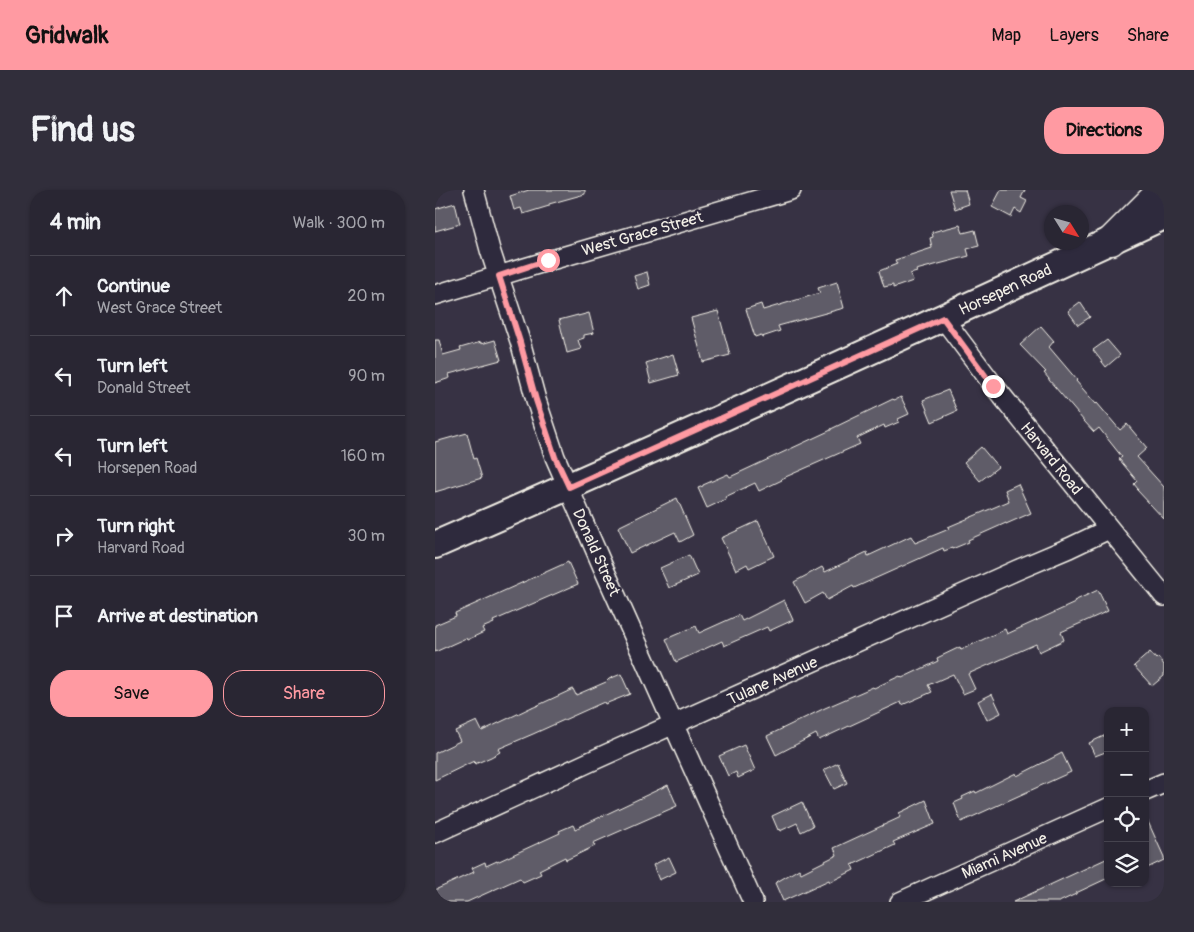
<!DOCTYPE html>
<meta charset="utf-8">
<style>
:root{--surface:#292633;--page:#312e3b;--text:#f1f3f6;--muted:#a5a5ac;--line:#45434e;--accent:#ff9aa2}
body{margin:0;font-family:Pangolin,sans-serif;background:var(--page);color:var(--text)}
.controls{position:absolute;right:15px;bottom:15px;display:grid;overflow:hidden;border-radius:10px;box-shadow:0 1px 4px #0004}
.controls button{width:45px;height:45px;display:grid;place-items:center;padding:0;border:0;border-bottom:1px solid var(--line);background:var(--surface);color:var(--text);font:25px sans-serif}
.compass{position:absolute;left:609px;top:15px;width:45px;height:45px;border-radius:50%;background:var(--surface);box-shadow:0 1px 4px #0004;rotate:127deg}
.stop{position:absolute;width:15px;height:15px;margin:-11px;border:4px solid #ff9aa2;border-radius:50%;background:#fff}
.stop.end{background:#ff9aa2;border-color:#fff;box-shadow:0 1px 5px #0008}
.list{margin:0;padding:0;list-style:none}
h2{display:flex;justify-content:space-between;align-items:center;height:65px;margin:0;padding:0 20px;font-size:21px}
h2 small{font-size:16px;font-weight:400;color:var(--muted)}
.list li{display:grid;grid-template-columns:32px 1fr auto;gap:15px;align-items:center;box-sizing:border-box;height:80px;padding:0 20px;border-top:1px solid var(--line)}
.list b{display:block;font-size:19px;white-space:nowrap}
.list p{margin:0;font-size:16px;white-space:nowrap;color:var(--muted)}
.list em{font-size:16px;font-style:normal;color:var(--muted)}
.actions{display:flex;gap:10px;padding:15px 20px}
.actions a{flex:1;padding:11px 0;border:1px solid var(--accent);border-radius:20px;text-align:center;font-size:18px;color:var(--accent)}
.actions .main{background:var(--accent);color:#111}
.icon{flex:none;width:28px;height:28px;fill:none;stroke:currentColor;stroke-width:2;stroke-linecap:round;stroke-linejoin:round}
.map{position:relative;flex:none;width:729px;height:712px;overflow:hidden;border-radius:20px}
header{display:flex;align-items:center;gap:30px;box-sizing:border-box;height:70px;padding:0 25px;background:var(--accent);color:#111}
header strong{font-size:24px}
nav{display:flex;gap:28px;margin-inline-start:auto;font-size:18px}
.intro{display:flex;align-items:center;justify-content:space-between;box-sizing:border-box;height:120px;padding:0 30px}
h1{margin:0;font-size:35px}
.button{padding:12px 22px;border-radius:20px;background:var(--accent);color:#111;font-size:18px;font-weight:700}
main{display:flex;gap:30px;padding:0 30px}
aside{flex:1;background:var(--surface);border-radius:20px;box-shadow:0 1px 4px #0004}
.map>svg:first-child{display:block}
.building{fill:#5f5c67;stroke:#f4f1e8}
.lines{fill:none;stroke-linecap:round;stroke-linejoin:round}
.street-casing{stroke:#f4f1e8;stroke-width:22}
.secondary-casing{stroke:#f4f1e8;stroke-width:30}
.primary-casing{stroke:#f4f1e8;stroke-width:31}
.street{stroke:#2f2a3d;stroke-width:19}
.secondary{stroke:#2f2a3d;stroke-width:26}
.primary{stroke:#2f2a3d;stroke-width:28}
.route{stroke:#ff9aa2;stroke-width:6}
.labels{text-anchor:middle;stroke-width:4.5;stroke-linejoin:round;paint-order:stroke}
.street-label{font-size:16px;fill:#f4f1e8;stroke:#2f2a3d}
</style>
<header>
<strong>Gridwalk</strong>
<nav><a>Map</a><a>Layers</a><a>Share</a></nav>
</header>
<div class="intro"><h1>Find us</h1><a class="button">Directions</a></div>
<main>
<aside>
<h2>4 min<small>Walk · 300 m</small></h2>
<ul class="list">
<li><svg class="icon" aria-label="ahead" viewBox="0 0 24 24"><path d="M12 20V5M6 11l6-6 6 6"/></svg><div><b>Continue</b><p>West Grace Street</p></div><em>20 m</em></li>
<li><svg class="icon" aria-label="left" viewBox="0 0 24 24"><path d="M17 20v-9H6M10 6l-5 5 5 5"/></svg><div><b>Turn left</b><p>Donald Street</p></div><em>90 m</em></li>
<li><svg class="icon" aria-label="left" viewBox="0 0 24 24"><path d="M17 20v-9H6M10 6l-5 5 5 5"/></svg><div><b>Turn left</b><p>Horsepen Road</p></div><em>160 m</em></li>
<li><svg class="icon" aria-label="right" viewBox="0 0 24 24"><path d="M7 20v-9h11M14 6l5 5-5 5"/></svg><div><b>Turn right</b><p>Harvard Road</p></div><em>30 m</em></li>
<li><svg class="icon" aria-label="arrive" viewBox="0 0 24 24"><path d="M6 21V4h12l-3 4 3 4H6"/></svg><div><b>Arrive at destination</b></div></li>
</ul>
<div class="actions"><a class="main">Save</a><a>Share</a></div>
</aside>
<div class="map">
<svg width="729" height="712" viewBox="0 0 729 712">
<rect width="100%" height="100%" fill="#373244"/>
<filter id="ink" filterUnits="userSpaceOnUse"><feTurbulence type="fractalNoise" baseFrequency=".02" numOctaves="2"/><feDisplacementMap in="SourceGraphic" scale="10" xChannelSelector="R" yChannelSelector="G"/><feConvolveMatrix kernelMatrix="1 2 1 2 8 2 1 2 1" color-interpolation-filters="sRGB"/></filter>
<g filter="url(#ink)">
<path class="building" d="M94 0H150V4L114 14V16L88 24 86 18 79 20 75 6Z
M514 0H530L534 14 520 19Z
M566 0H590L586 8 592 11 586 23 580 19 576 27 557 17Z
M20 13 25 34 0 41V19Z
M525 35 528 43 540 40 544 56 532 59 534 66 481 80 482 82 475 84 478 91 458 98V95L449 97 444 81 462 74 460 70 497 58 495 48 498 47 497 42Z
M212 82 215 95 203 99 199 86Z
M402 92 409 118 343 136 345 141 327 147 326 145 320 147 311 119 326 114 328 120 385 103 383 98Z
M645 112 655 127 643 135 633 121Z
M283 121 295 165 268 172 256 128Z
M154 123 159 143 149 145V148L143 150 146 159 132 163 124 130 143 125V126Z
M606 136 619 151 614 157 642 190 641 191 661 214 662 213 685 240 692 234 712 258 702 267 729 297V329L702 300 703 299 699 294 702 291 684 269 687 267 664 238 659 242 649 231 614 190V189L609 183 611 182 585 155Z
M0 150H4L8 165 26 160 25 158 46 152V154L60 150 66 170 14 184 15 188 0 193Z
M672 150 685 165 671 177 658 160Z
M238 164 244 185 216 193 211 173Z
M513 200 522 221 497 232 488 210Z
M466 207 474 224 463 229 464 232 450 238 449 235 422 248 425 254 346 289 347 290 324 301 320 293 290 307 291 309 272 318 263 298 268 296V295L293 284 295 287 396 240V239L458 209 459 210Z
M32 243 39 269 41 268 47 288 0 302V252Z
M546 257 563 277 545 291 529 272Z
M583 294 596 323 571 334V333L533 350 534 352 517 359V358L509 361 508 358 419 398 418 396 392 410 388 403 370 413 359 392 387 377 390 382 432 362 433 366 476 346 480 353 514 339 513 337 574 311 570 300Z
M242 308 258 345 245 352 240 342 195 363 183 337Z
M323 331 339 366 314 378 312 374 301 380 286 348Z
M254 365 263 385 234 398 225 378Z
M133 372 143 394 58 431 59 433 47 438 49 442 32 450 31 448 0 462V435L21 426 20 423Z
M663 400 673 421 626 442 629 450 604 462 601 454 533 484 540 499 528 504 518 484 493 495 497 502 467 515 466 512 384 550 381 544 341 565 332 546 390 518 438 497 439 498 465 486 467 488 503 471 502 468 525 457 526 460 570 439 572 444 640 413 639 411Z
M349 410 358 430 334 441 332 437 289 456 287 451 241 472 231 449 261 436 264 443 304 425 307 431Z
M715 462 721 469 723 467 729 475V486L717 496 699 476Z
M186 484 195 504 170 514 169 512 98 544 63 559 65 562 56 567 40 574 39 571 0 590V563L25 551 20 541 42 531 47 541 97 517V518L138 499 141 505 171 492 174 489Z
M557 504 566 523 552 530 543 511Z
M673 544V561L660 566 654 553Z
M309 555 320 580 303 588 301 582 293 586 284 566Z
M627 563 636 582 526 632 519 613 528 609 527 607 540 601 541 603 581 583 582 586Z
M403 573 412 593 399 599 389 580Z
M233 595 242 616 158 653 160 656 131 670 130 667 104 680 106 684 88 692 85 688 32 712H0V700L39 682 37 678 50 672 51 676 62 671V672L125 643 124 641 138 635 140 639Z
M491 610 500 634 458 652 460 655 417 675 419 680 395 692 394 690 348 711 340 693 364 679 366 683 402 665 399 658 466 627 464 623Z
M367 612 378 636 366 642 362 633 345 641 344 639 343 640 337 626Z
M710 625 729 667V670L710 679Z
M234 667 241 682 224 690 218 675Z
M673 668V688L641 703V704L624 712H578Z"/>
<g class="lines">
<g class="street-casing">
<path id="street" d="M39 0 55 60 85 151 101 210 120 267 168 377 318 712
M0 105 113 71 356 0
M508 128 559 196 729 406
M710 601 729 593
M0 643 161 569 582 380 634 358 674 339
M465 712 673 618"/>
</g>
<g class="secondary-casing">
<path id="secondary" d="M0 355C244 249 487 138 729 26"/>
</g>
<g class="primary-casing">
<path id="primary" d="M676 51 727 0"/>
</g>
<use href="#street" class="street"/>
<use href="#secondary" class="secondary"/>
<use href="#primary" class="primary"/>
</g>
</g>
<g class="lines" filter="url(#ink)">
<path class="route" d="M113 70 64 86 85 152 101 210 120 267 134 297 508 128 558 196"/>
</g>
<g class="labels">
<g class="street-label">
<text transform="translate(207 43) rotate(-16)" y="6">West Grace Street</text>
<text transform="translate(570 99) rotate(-25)" y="6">Horsepen Road</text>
<text transform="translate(617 268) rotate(51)" y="6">Harvard Road</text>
<text transform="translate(162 362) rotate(66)" y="6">Donald Street</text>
<text transform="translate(337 490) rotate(-24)" y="6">Tulane Avenue</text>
<text transform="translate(569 665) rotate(-24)" y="6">Miami Avenue</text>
</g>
</g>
</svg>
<div class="controls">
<button>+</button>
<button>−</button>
<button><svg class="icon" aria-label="locate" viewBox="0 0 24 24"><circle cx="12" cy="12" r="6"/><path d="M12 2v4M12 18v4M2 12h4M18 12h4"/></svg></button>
<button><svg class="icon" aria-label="layers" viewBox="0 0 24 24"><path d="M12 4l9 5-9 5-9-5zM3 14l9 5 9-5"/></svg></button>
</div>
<svg class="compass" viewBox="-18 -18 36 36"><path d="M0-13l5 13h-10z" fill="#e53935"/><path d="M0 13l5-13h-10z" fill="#a5a5ac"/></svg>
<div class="stop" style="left:113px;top:70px"></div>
<div class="stop end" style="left:558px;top:196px"></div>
</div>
</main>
